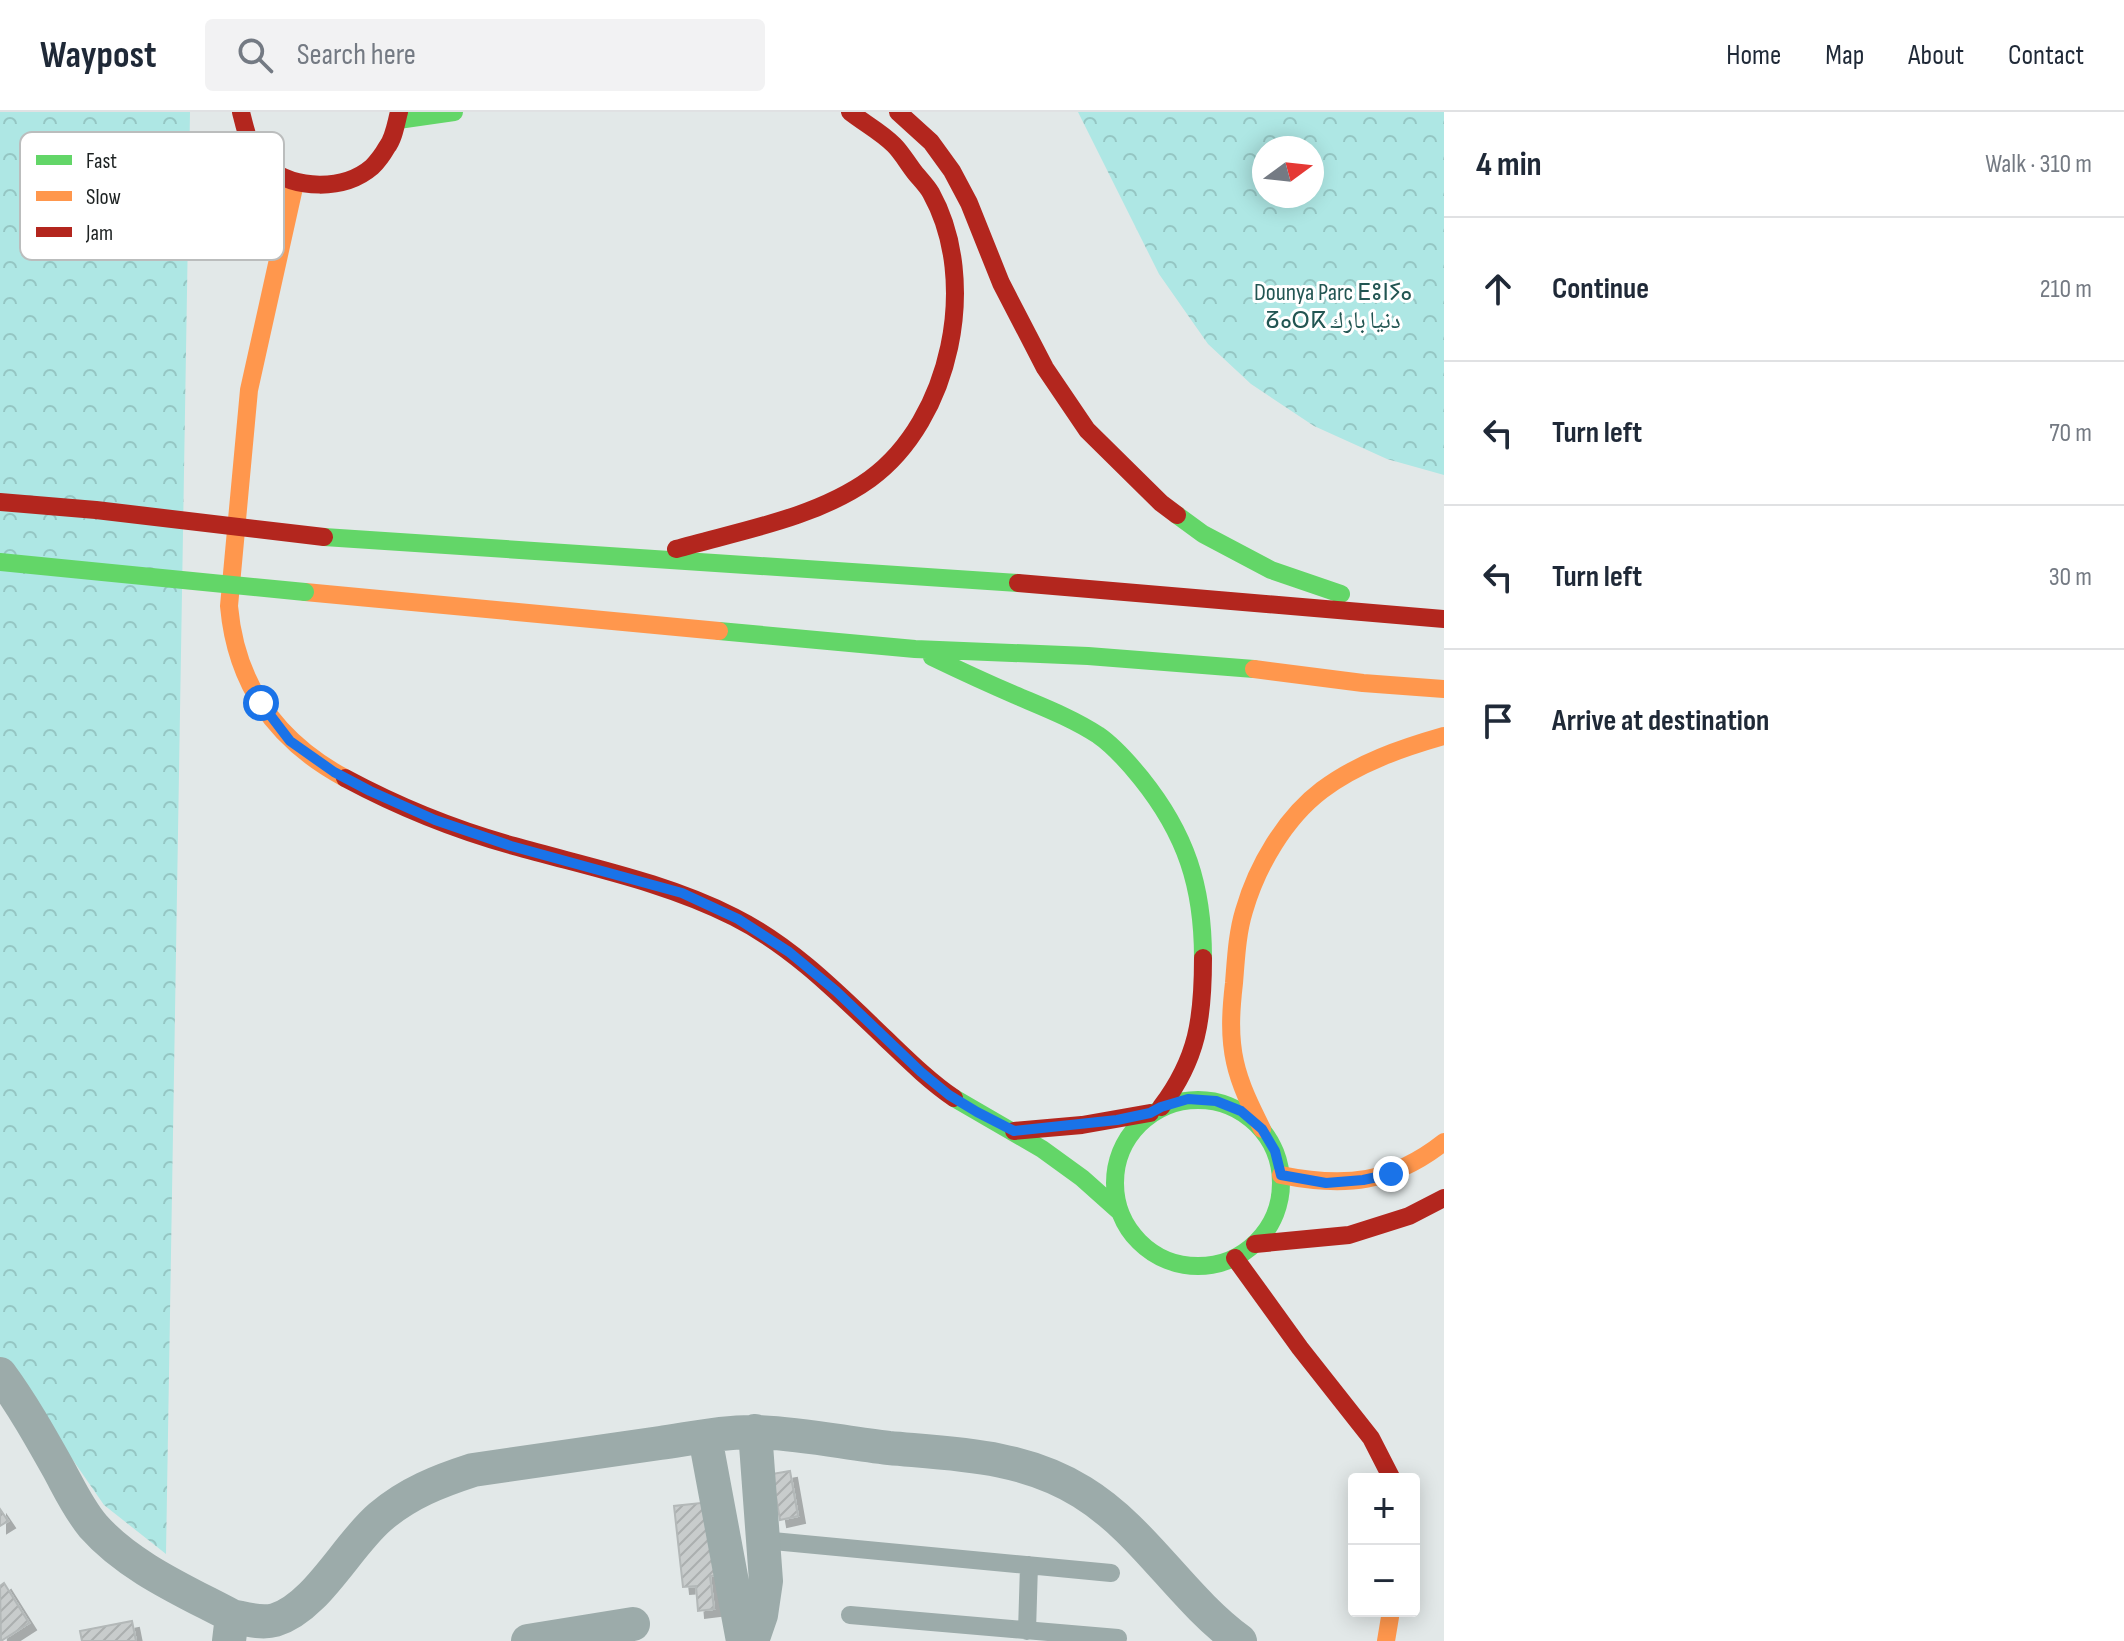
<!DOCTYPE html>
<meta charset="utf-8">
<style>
:root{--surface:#fff;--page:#f2f2f3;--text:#1f2937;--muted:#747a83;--line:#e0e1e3}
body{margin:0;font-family:"Sofia Sans Condensed","Noto Naskh Arabic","Noto Sans Tifinagh",sans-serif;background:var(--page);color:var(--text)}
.controls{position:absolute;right:24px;bottom:24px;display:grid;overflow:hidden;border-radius:8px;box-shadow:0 4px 20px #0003}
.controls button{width:72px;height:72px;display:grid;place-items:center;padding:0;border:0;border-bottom:2px solid var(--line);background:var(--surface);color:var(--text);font:40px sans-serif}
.compass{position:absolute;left:1252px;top:24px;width:72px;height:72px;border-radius:50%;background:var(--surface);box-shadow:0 4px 20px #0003;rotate:75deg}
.stop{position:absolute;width:24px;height:24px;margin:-18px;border:6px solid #1a73e8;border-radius:50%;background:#fff}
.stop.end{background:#1a73e8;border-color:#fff;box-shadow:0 2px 8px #0008}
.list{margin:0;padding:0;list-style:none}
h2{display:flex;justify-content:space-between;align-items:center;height:104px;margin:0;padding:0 32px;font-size:34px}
h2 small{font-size:26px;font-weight:400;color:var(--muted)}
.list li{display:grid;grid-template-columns:52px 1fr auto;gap:24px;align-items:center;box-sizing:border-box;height:144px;padding:0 32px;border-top:2px solid var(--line)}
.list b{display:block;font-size:30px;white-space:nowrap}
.list em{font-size:26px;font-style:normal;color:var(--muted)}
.icon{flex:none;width:44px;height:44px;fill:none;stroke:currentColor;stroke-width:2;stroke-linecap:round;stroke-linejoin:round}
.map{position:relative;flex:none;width:1444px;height:1529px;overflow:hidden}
header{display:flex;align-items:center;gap:48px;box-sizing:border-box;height:112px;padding:0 40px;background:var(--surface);border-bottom:2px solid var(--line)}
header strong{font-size:38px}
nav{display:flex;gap:44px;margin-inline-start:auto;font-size:28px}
.search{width:560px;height:72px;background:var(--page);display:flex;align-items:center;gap:20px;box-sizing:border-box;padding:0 28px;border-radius:8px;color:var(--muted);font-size:30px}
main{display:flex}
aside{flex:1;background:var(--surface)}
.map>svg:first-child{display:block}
.park{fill:url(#park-crowns);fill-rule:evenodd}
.building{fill:url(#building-hatch);stroke:#b3b8b8;stroke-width:2;filter:url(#shadow)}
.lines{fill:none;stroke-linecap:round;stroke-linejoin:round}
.lane{stroke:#9cabaa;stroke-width:18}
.street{stroke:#9cabaa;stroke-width:34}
.fast{stroke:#63d668;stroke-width:18}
.slow{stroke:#ff974d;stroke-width:18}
.jam{stroke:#b3261e;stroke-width:18}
.fast-bridge{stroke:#63d668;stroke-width:18}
.jam-bridge{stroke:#b3261e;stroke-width:18}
.route{stroke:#1a73e8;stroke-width:10}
.labels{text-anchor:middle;stroke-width:6;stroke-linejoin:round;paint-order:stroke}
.park-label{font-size:24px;fill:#225552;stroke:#fff}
.key{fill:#fff;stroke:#bbbdbd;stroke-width:2}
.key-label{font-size:22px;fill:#1d2222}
</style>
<header>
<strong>Waypost</strong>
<div class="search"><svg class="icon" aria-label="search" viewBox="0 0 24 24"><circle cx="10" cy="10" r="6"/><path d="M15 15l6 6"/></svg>Search here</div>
<nav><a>Home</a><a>Map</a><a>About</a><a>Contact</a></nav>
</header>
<main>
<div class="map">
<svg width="1444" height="1529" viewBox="0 0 1444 1529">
<defs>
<pattern id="park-crowns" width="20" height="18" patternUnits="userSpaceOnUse" patternTransform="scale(2)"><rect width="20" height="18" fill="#aee7e4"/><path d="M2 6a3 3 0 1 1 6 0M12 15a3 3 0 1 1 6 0" fill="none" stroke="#95c6c3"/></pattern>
<pattern id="building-hatch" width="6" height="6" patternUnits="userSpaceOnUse" patternTransform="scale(2)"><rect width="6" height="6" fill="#c8cccc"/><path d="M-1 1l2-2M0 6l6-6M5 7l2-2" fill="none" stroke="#abafaf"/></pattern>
<filter id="shadow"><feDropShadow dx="7" dy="7" stdDeviation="0" flood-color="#0004"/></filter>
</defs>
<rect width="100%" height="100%" fill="#e2e8e8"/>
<path class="park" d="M0 0H190L166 1442 104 1393 39 1299 0 1250Z
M1078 0H1444V363L1387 347 1314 314 1251 272 1208 232 1159 162ZM1264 36H1312V84H1264Z"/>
<path class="building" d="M790 1359 798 1404 780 1408 772 1362Z
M710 1390 718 1463 710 1464 714 1497 698 1499 696 1474 683 1475 674 1394Z
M0 1397 8 1409 0 1414Z
M4 1471 29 1511 1 1529 0 1474Z
M132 1509 136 1529H82L80 1519Z"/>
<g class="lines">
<path class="lane" d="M762 1428 1111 1461
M850 1503 1118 1526
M1027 1519 1029 1453"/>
<path class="street" d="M0 1262C22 1292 40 1324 58 1356 69 1376 78 1396 93 1414 129 1455 185 1479 232 1504L229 1529
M705 1325 743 1529
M232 1504C246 1507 261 1512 275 1508 317 1495 347 1433 380 1405 408 1381 439 1369 473 1358 536 1349 598 1340 660 1331 689 1327 727 1319 756 1320 799 1321 845 1331 889 1336 956 1342 1022 1343 1082 1380 1144 1418 1181 1486 1240 1529
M528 1529 633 1512
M752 1529 761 1503 766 1469 755 1319"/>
<path class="fast" d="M398 8 454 0
M1177 403 1203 422 1271 458 1341 482
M324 425 1018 471
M719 519 915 537 1088 544 1254 557
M932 545C959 558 987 571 1015 583 1043 595 1072 606 1098 623 1114 634 1128 650 1141 666 1186 722 1203 774 1203 846
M954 986 1042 1037 1082 1066 1119 1099
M1115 1071a83 83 0 1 1 166 0a83 83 0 1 1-166 0Z"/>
<path class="slow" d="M295 71 249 278 229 494C236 573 276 629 345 666
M305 480 719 519
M1254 557 1363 571 1444 577
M1262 1017C1251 995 1240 973 1235 950 1229 923 1231 897 1234 871 1236 847 1237 822 1244 799 1257 754 1285 706 1322 678 1358 651 1402 636 1444 624
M1281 1063C1345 1076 1392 1071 1444 1030
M1386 1529 1391 1499"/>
<path class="jam" d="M241 0C246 20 250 41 267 55 295 78 344 79 372 55 377 50 383 42 387 35 394 26 396 11 399 0
M898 0 931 30 952 59 969 91 1001 171 1045 256 1087 318 1161 391 1177 403
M676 437C739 419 816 406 870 367 951 308 980 169 931 81 927 74 921 68 916 62 908 52 902 41 894 33 881 20 864 11 850 0
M1018 471 1444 507
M345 666C399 695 456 718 514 734 588 755 665 770 734 805 792 834 839 882 885 926 907 947 929 969 954 986
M1161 995C1198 946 1203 906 1203 846
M1014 1019 1082 1013 1150 1001
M1255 1132 1349 1123 1409 1104 1444 1086
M1235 1146 1300 1236 1371 1326 1392 1367"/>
<path class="fast-bridge" d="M0 450 305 480"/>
<path class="jam-bridge" d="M0 390 96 398 324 425"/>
</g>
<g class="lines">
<path class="route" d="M261 591 290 629 334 660 370 679 435 708 511 734 682 781 738 807 789 840 836 879 921 960 949 983 977 1000 1014 1019 1117 1008 1150 1001 1161 995 1188 987 1216 989 1241 999 1262 1017 1275 1039 1281 1063 1326 1071 1363 1068 1391 1062"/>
</g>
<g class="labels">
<g class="park-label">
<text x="1333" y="188">Dounya Parc ⴹⵓⵏⵢⴰ<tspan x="1333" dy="28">ⵒⴰⵔⴽ دنيا بارك</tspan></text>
</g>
</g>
<rect x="20" y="20" width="264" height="128" rx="12" class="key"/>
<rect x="36" y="43" width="36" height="10" fill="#63d668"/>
<rect x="36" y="79" width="36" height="10" fill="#ff974d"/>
<rect x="36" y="115" width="36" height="10" fill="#b3261e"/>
<g class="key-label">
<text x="86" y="56">Fast</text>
<text x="86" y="92">Slow</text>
<text x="86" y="128">Jam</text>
</g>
</svg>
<div class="controls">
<button>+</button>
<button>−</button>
</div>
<svg class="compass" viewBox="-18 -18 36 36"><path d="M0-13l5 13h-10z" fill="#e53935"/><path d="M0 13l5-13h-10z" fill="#747a83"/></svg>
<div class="stop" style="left:261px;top:591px"></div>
<div class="stop end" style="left:1391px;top:1062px"></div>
</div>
<aside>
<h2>4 min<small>Walk · 310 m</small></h2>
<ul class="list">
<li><svg class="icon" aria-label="ahead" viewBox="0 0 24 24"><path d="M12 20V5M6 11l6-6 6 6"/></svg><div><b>Continue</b></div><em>210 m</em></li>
<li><svg class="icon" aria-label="left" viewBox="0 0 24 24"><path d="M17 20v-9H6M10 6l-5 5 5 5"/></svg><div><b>Turn left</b></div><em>70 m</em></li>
<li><svg class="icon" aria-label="left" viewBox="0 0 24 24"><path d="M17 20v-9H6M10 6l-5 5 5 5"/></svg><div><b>Turn left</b></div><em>30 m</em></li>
<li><svg class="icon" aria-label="arrive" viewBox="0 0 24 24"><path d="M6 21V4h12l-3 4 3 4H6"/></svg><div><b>Arrive at destination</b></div></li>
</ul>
</aside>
</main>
